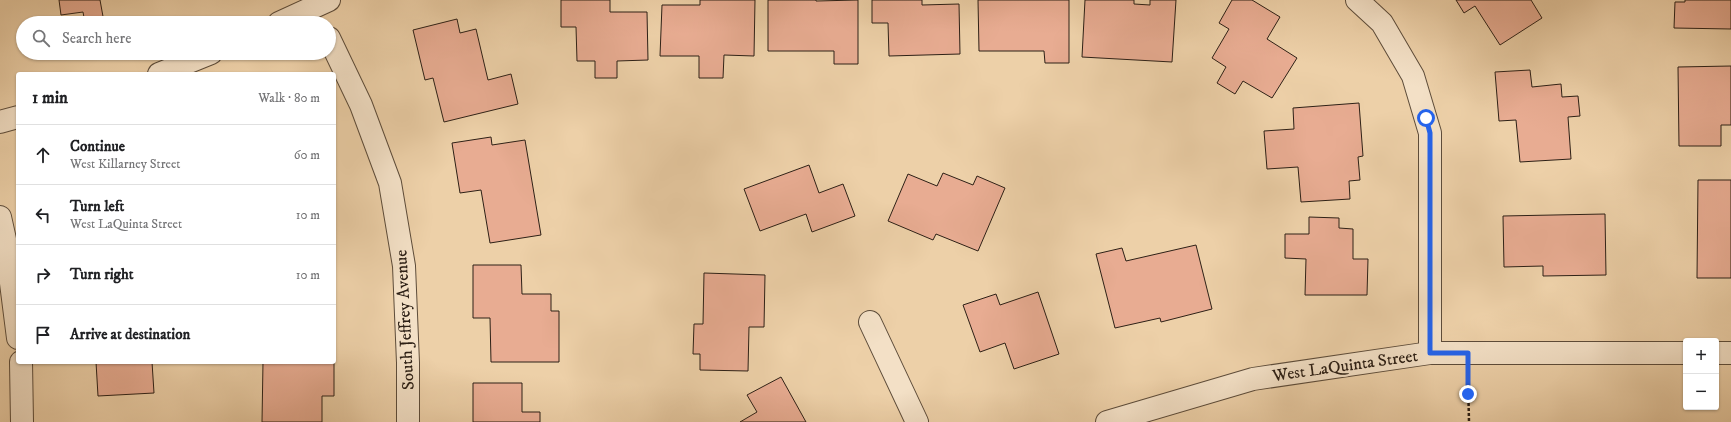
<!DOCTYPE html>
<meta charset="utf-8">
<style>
:root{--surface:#fff;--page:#f2f2f2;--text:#202124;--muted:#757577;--line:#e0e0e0}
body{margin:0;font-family:"IM FELL DW Pica",serif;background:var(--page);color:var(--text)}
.controls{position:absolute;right:12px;bottom:12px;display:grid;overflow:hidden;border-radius:4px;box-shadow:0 1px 3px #0004}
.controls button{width:36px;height:36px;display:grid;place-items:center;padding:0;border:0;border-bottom:1px solid var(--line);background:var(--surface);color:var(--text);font:20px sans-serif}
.stop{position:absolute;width:12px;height:12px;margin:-9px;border:3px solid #2563eb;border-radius:50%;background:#fff}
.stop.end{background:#2563eb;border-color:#fff;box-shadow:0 1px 4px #0008}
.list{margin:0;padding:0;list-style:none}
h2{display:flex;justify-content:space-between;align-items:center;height:52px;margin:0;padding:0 16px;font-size:17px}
h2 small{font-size:13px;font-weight:400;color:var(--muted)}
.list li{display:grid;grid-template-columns:26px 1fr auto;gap:12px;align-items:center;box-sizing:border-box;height:60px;padding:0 16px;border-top:1px solid var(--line)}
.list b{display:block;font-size:15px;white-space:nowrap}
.list p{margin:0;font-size:13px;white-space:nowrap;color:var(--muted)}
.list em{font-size:13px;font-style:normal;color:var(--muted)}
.icon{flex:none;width:22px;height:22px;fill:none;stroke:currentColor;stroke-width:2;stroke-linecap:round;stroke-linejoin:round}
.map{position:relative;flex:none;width:1731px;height:422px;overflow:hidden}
.search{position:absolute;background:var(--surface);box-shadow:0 1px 3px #0004;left:16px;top:16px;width:320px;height:44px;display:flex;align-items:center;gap:10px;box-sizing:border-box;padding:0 14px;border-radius:22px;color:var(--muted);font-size:15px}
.panel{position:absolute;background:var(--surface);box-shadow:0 1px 3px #0004;left:16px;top:72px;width:320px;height:292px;border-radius:4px}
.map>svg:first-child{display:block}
.building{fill:#e8ac92;stroke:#2d2016}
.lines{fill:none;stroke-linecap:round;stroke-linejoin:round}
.minor-casing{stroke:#5d4c3a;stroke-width:24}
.path{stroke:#2d2016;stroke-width:2.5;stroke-dasharray:3 2;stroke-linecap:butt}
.minor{stroke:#f3e0c6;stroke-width:22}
.route{stroke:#2563eb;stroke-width:5}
.labels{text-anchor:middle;stroke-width:4;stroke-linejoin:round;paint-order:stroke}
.street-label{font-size:17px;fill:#2d2016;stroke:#f3e0c6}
</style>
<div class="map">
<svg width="1731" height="422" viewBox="0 0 1731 422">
<rect width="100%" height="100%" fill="#edd0a8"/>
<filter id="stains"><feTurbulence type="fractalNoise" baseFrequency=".005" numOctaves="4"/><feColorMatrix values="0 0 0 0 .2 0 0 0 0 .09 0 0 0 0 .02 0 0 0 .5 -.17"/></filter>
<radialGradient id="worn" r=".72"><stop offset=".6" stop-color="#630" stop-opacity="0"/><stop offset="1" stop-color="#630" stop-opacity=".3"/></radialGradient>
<path class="building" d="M59 0H100L104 22 85 23 83 12 61 15Z
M561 0H610V12H647L648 60 617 61V78H595V61H577L576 27H561Z
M700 0H755L754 56 724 55 723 78H699V56H660L662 5H700Z
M768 0H816V1L858 0V64H834V51H768Z
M872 0H922V5L959 4 960 54 889 56 888 23H872Z
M978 0H1069V63H1045L1044 51H979Z
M1085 0H1134V4L1150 5V0H1176L1172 62 1082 57Z
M1232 0H1252L1280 17 1267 39 1297 58 1272 98 1243 81 1235 94 1217 83 1226 67 1212 58 1229 29 1219 23Z
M1456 0H1531L1542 18 1500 45 1475 6 1464 13Z
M1685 0H1731V29L1674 28 1675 2H1685Z
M457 19 460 33 476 29 488 80 511 74 518 104 444 122 433 78 425 80 413 30Z
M1731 66V125H1721V146H1679L1678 67Z
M1530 70 1532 87 1561 84 1562 97 1578 96 1580 116 1568 117 1571 159 1520 162 1516 120 1499 121 1495 72Z
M1359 103 1363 156 1358 157 1360 180 1349 181 1350 199 1301 202 1298 167 1267 169 1264 131 1294 129 1293 108Z
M491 137 492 145 525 140 541 235 490 243 481 190 460 193 452 143Z
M809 165 819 193 843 184 855 216 812 232 806 214 760 231 744 189Z
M943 173 973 185 977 176 1005 188 978 251 936 234 933 240 888 221 908 174 937 186Z
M1698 180H1731V278H1697Z
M1605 214 1606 275 1543 276V266L1504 267 1503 216Z
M1309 217 1339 218V228L1353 229V259H1368L1367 295H1305L1306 259 1285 258V234H1309Z
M1196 245 1212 309 1161 322 1160 318 1115 328 1096 254 1122 248 1126 261Z
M473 265H521L522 294H551V311H559V362H491L490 318H473Z
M704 273 765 275 764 327H749L748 371 700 370V354H693L694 324H703Z
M1038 292 1059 354 1014 369 1005 343 980 352 963 305 996 294 1000 305Z
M334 346V396H322V422H262L263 362H334Z
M96 362H152L154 393 98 396Z
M781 377 806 422H740L757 412 747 395Z
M473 383H522V412H540V422H473Z"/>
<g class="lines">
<g class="minor-casing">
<path id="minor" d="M1357 0 1382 23 1413 76 1430 133V353
M279 23 329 0
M329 38 361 105 390 183 404 266 408 363V422
M159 74 211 53
M0 122 18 117
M0 217 6 244 18 338
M870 322 917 422
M1716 353H1731
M21 362 22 422
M1107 422 1253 379 1430 353H1686"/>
</g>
<path class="path" d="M1468 378 1469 422"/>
<use href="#minor" class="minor"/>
</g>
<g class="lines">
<path class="route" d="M1426 118 1430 133V353H1468V394"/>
</g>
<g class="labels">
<g class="street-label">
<text transform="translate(404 320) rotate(-93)" y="6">South Jeffrey Avenue</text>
<text transform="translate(1345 365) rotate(-8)" y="6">West LaQuinta Street</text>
</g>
</g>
<rect width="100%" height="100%" filter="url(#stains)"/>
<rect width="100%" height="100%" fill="url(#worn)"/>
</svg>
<div class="controls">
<button>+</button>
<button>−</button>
</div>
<div class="stop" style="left:1426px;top:118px"></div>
<div class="stop end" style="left:1468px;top:394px"></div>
<div class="search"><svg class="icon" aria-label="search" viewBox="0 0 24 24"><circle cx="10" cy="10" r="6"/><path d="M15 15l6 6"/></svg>Search here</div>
<section class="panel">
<h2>1 min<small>Walk · 80 m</small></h2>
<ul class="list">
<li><svg class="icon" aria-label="ahead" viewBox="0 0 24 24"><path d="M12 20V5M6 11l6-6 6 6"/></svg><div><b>Continue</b><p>West Killarney Street</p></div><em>60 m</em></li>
<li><svg class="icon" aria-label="left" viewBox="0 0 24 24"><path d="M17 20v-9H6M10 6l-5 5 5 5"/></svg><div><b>Turn left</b><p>West LaQuinta Street</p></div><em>10 m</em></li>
<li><svg class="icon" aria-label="right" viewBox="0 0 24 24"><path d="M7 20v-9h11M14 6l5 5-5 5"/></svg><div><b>Turn right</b></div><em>10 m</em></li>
<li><svg class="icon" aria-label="arrive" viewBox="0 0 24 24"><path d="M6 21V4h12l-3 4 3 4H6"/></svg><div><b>Arrive at destination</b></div></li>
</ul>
</section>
</div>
